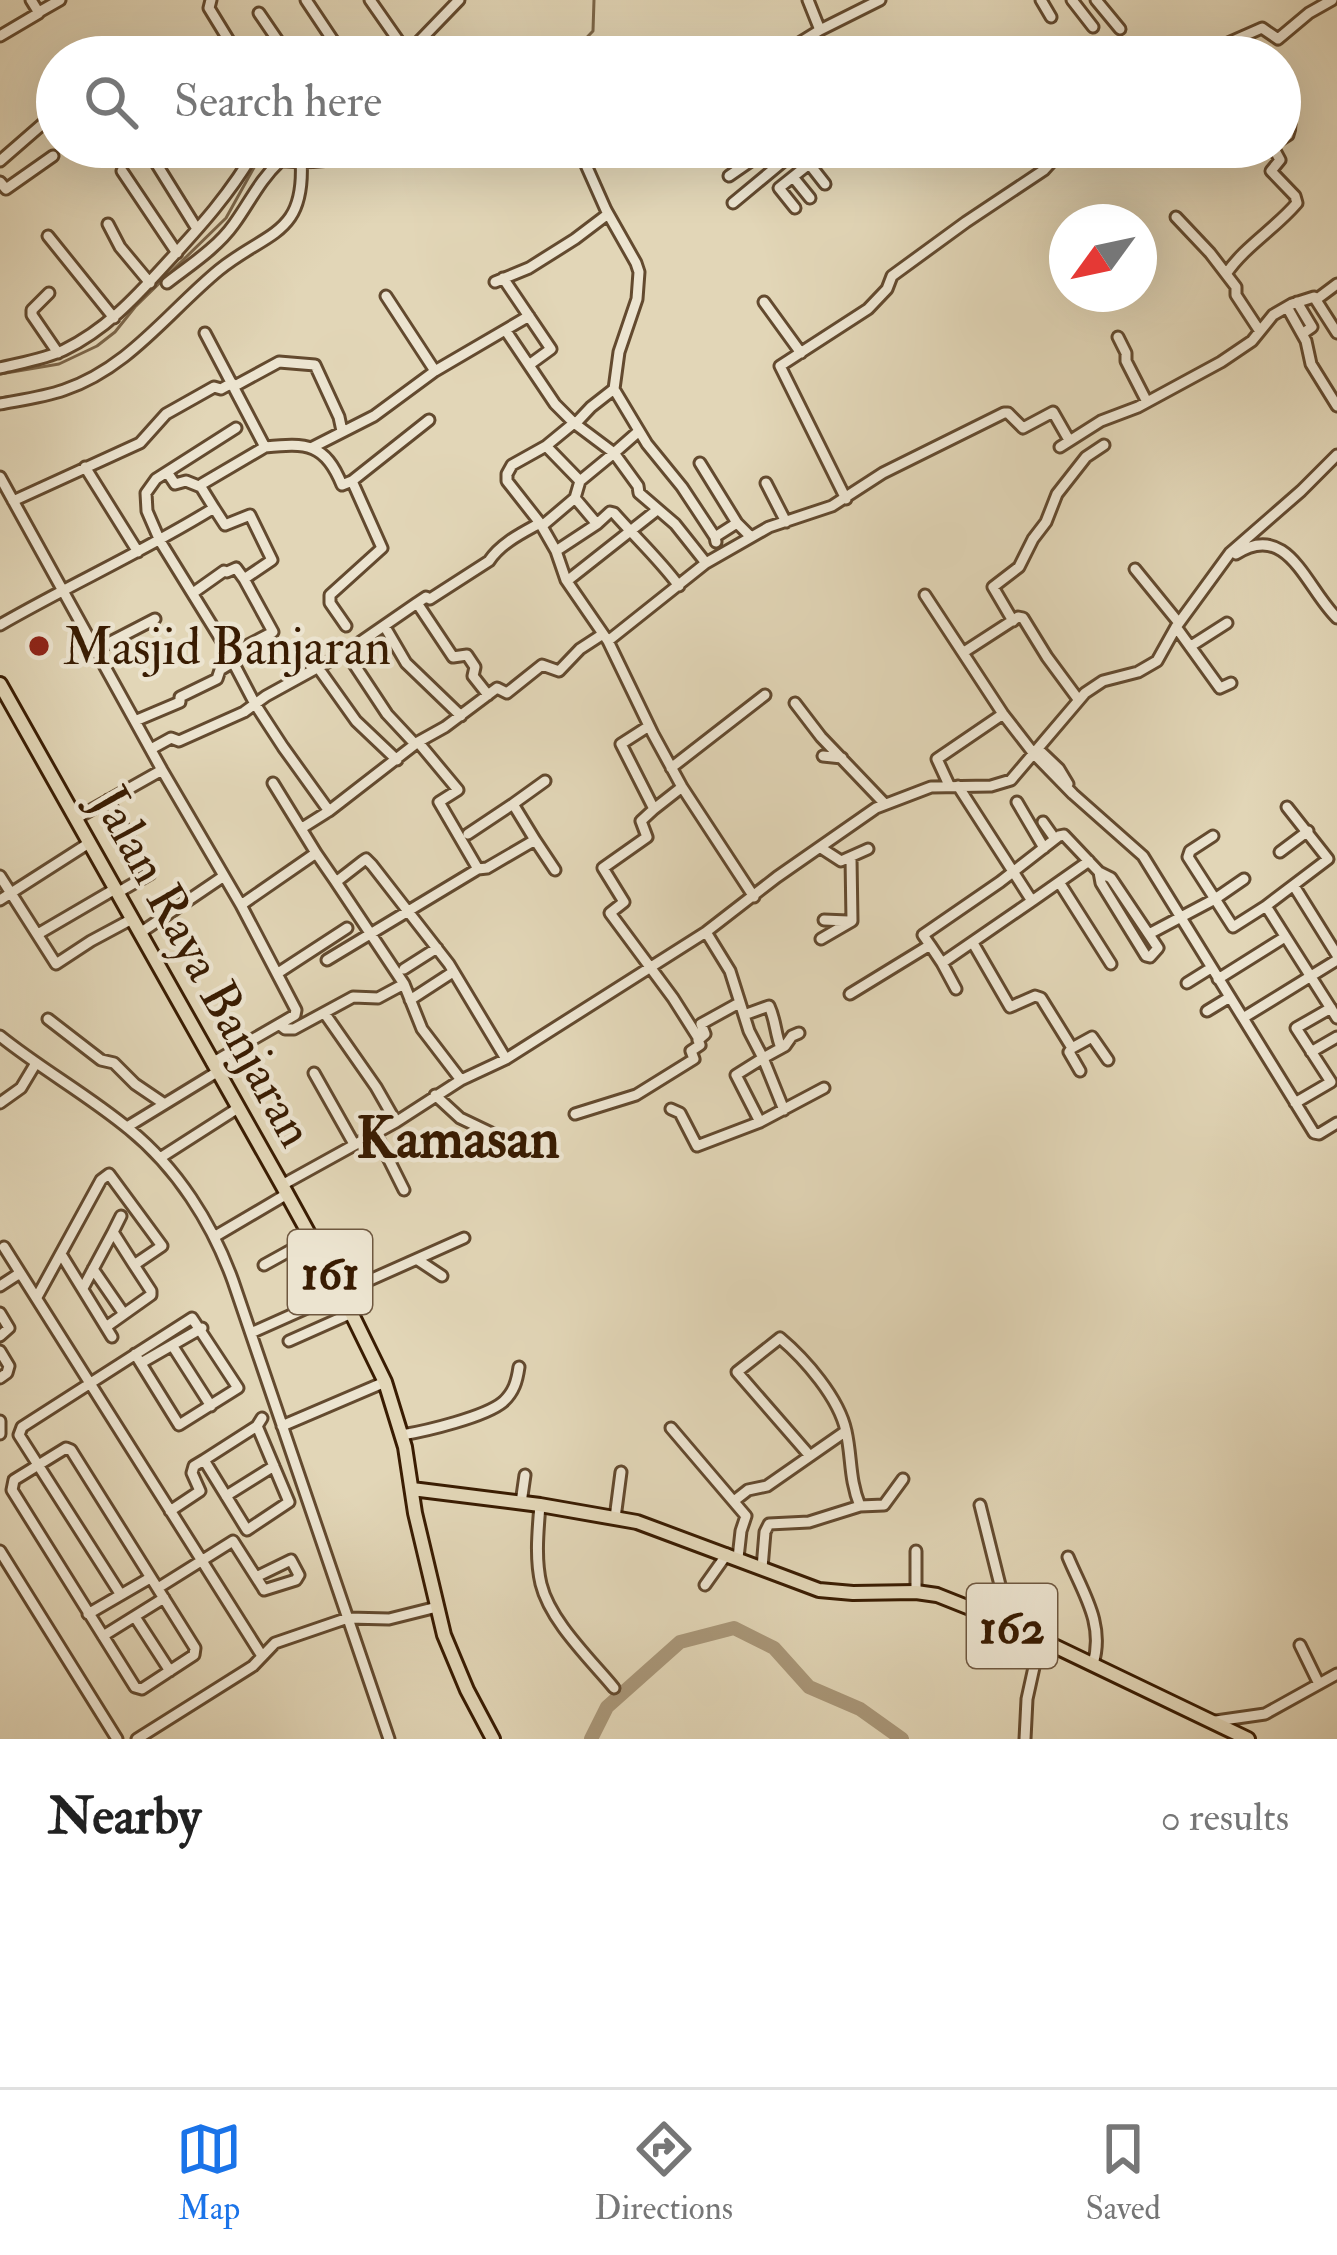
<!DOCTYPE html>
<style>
:root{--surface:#fff;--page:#f6f6f6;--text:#222;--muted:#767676;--line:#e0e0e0;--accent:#1a73e8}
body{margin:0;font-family:"IM FELL Double Pica",serif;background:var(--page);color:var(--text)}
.compass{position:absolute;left:1049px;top:204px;width:108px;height:108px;border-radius:50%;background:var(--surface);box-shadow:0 12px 48px #0002;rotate:237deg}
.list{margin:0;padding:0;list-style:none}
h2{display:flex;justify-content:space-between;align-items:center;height:156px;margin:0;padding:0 48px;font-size:51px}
h2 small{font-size:39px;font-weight:400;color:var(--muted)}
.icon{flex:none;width:66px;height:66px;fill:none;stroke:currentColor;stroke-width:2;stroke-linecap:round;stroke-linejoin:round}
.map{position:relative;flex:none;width:1337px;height:1739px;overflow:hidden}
.search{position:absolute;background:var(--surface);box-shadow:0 12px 48px #0002;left:36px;right:36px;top:36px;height:132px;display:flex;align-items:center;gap:30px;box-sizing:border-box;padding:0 42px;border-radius:66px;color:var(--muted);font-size:45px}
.sheet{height:348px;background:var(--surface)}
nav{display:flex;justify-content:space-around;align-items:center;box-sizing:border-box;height:168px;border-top:3px solid var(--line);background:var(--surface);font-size:33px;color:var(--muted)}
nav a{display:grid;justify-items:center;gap:6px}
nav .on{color:var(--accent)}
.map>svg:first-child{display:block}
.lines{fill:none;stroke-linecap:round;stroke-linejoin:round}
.stream{stroke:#7c6649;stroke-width:3}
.river{stroke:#a99779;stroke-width:14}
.minor-casing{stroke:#634a2f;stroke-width:15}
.major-casing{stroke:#391c02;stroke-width:18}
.minor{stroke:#ece4d0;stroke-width:9}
.major{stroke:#e2d6b7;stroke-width:12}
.poi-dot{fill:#8f2418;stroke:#ece4d0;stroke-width:4.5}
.labels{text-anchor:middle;stroke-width:9;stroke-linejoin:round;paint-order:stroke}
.shield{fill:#ece4d0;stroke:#6f5840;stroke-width:3}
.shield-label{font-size:48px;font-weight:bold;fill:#391c02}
.poi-label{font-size:51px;fill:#391c02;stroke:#ece4d0;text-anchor:start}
.street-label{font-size:51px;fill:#391c02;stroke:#ece4d0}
.quarter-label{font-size:57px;font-weight:bold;fill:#391c02;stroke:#ece4d0}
</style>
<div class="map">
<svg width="1337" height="1739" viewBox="0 0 1337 1739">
<rect width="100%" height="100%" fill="#e2d6b7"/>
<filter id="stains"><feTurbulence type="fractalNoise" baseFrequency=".00167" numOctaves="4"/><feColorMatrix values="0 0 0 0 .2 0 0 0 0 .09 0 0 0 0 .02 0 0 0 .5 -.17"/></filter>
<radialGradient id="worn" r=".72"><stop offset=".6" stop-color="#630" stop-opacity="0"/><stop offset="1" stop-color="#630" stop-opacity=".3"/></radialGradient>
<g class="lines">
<path class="stream" d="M568 57 593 31 594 0
M338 155 353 147
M0 374 59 364 97 346 115 332 135 307 226 218 256 164 265 154"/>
<path class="river" d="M591 1739 607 1707 680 1642 734 1628 774 1648 809 1687 860 1709 902 1739"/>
<g class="minor-casing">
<path id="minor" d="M211 0 209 8 239 57
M306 0 344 57
M370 0 407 53
M808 0 820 30
M1041 0 1051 17
M1072 0 1093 27
M1096 0 1120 29
M39 12 60 0
M259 13 289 57
M0 36 39 13 31 0
M521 51 530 57
M404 57 459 0
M764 57 791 48 820 30 880 0
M1196 57 1262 28 1278 39 1309 13 1332 0
M1280 98C1288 108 1293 123 1288 135L1280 140
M174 147 158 158 156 163 197 229
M267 147 273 159C302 165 348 161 374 147
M578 147 606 210 636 263 639 272 637 299 619 352 614 389 647 444 682 487 715 537
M796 147 825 184
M413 150 418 147
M0 161 46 121
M122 171 177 253
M729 176 771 147
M793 177 810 198
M0 182 6 189 53 156
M733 203 798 149
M795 208 779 188 809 164
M1176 217 1210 253 1236 287V295L1259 330
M108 224 120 247 150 283
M48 236 114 318
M1226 274C1245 246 1275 229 1297 203L1295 196 1271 171 1280 160 1273 147
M503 278 551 349 529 365
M495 282 529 268 575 239 608 214
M167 283C190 265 217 248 234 224 250 202 259 181 280 161
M49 293 32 310V315L58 353
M386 296 435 371
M1317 299 1337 284
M764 302 801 353
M1297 302 1312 327 1302 334
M1287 307 1306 341 1311 364 1337 406
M506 331 555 404 574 423
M1118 337 1126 353V361L1147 402
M0 368C20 363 45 359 64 350 105 330 134 299 164 266 199 228 232 192 257 147
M233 387 279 362 315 365 339 417 342 431
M0 404C21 400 44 397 64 390 129 368 168 312 219 270 267 231 306 236 301 159
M576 423 591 407 614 389
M236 428 156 479 146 493 147 511 160 541 223 643 255 704 283 747 329 811 302 828
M546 446 580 481
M265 447C307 443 325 443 342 485L352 481 429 420
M313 447 374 416 435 371 529 316
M1060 447 1101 421 1138 407 1221 362 1252 341 1273 315 1292 304 1314 297 1337 333
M700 463 737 523 750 536
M85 467 138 552
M167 472 175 484 186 481 201 487
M0 477 162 770 241 905 296 1010 295 1015 212 1063
M766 483 786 522
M846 499 780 366 868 309 887 289 892 276 966 222 1044 170 1065 147
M13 501 140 443 166 414 214 387 221 389 232 383
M542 526 575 498
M716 542 715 537 737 523
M556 551 597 524
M1236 554C1288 520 1306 588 1337 618
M706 563 769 527 832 506 883 473 1004 413H1008L1023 428 1053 412 1069 440
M1135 569 1179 623
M567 581 657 510
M679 586C659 559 636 538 614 513L610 512 597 524 575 498 580 481 614 453 638 486 639 493 675 524 706 563 608 641 653 734 682 787 754 897
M193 593 224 571 227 572 236 568 244 579 272 560 250 515 225 525 214 508
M925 595 1003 714 1034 754 1073 794 1143 856 1243 1018 1337 960
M1013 621 993 587 1019 567 1033 539 1046 522 1057 494 1086 457 1104 445
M0 625C71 584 145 551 214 508L201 487 202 484 265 447 205 333
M346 626 330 603V595L382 548 352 481
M385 627 406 663 461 716
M1176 627 1220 688 1231 683
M608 641 566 580 556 551 540 523 507 481V474L512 465 546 446 574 423 614 453 639 431
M1191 646 1227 623
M97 649 155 619
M346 652 387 714 415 744
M964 652 1018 617 1023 618 1047 657 1078 699
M229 655 273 632 244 579
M319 669 356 721 397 760
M488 695 473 676 475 667 467 655 453 657 417 603 426 597 430 599 489 561C501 543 522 533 540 523
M795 703 821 737 885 804
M135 721 180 702V697L217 679 220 670 233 662
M649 726 621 744 654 809 641 821 647 837 603 868 624 902 610 913 673 998 699 1039
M418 742 445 727 497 688 507 693 542 665 559 671 580 649 603 634
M151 749 171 738 179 741 244 712 266 696 346 652 417 603
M1038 749 1059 769 1068 784
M823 756 842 758
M671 768 765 695
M949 785 937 759 1003 714
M108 800 150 874 117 893
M1017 802 1044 848
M1287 807 1328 859 1266 906 1337 1018
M654 809 682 787
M75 819 162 770
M1043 822 1055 839
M468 834 513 804
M1213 836 1190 851 1188 857 1233 927 1266 906
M535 840 513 804 545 781
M821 848 841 861 868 849
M1280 852 1308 831
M316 853 336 882 363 861 366 859 372 865 449 964 506 1059
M478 869 487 868 535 840 555 870
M0 876 56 964 91 941 132 919
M336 882 404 984 422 1029 461 1080
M1059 882 1111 964
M1294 886 1337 955
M0 900 89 843
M1032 901 1089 861
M241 905 316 853 273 783
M824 920 848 921
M706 932 730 971 749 1031 763 1058 736 1075 760 1122
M140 933 224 876
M38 934 115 889
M1149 934 1215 899 1244 879
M821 939 852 921 851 858
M973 943 1010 1007 1035 996 1041 998 1072 1048 1069 1052 1080 1071
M930 945 923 935 1000 882 1059 836 1064 835 1099 872 1101 883 1146 956 1150 957 1158 948 1111 878 1099 872
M327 960 478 869 439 802 458 790 418 742 329 811
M404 969 437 948
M278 973 347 928
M1218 979 1285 937
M1187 983 1211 968
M956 989 942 963 1032 901 958 786
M850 994 930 945 942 963
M410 1000 453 972
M1207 1011 1230 997
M325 1014 376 1087 396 1122
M744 1015 769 1006C776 1021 775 1033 781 1048
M1243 1018 1314 1133 1319 1134 1337 1123
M48 1019 101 1060 114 1063 135 1084 163 1103
M280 1025 285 1029H294L353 997 378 998 404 984
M0 1036C41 1069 88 1095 129 1129 177 1168 212 1223 233 1281L389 1739
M1072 1048 1092 1037 1108 1060
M1311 1052 1337 1037
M314 1073 354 1144
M435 1095 460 1118 506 1140
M0 1103 21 1088 36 1063
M1295 1103 1331 1082 1296 1028 1331 1008
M671 1109 680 1113 697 1146 760 1122 824 1088
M784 1110 763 1058 785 1046 792 1036 799 1033
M575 1114 636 1095 694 1059 691 1051 700 1045 698 1040 705 1034 701 1024 739 1003
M127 1127 217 1072
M375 1132 404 1190
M160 1158 238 1108
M282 1185 396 1122 461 1080 506 1059 706 932 777 877 876 808 931 787 991 786 1011 780 1085 693 1103 681 1138 672 1157 661 1176 627 1230 553 1301 491 1337 455
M113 1232 121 1216
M214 1237 287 1194
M4 1247 262 1656
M61 1254 112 1337
M418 1260 442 1276
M264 1265 311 1239
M93 1269 124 1314
M0 1286 20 1273
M83 1288 113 1232 134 1265
M37 1297 101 1180 109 1174 162 1246 134 1265 151 1291V1295L106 1327
M0 1313 9 1328 0 1336
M251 1333 464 1238
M289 1341 352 1313
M172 1345 211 1406
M0 1351 9 1366 7 1373 0 1378
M141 1363 202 1328
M0 1421V1434
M257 1426 204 1460 247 1530 289 1502 257 1426 262 1418
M282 1426 385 1382
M671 1428 746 1516 741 1531 738 1558
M402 1435C426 1431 485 1417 503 1402 514 1392 517 1381 519 1367
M66 1448 71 1450 195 1648 194 1655 142 1689 135 1687 12 1490 14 1480Z
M810 1456 737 1372 780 1338C805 1359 839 1398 846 1431 852 1458 849 1479 860 1506
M226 1496 274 1466
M734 1501 748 1490 767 1486 846 1431
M521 1503 525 1475
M540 1505C538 1530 535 1559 541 1584 550 1621 590 1659 614 1688
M980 1505 1001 1589 1000 1620
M170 1511 200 1491 192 1473 194 1466 204 1460
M615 1518 621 1472
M0 1551 117 1739
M916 1551V1592
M1068 1557C1083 1593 1105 1624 1093 1664
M762 1568 765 1532 769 1524 809 1522 860 1506 884 1505 903 1479
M705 1585 727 1554
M158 1588 233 1541 263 1588 264 1590 296 1580 299 1575 291 1560 256 1577
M121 1595 19 1435 22 1427 192 1318 238 1388 179 1425 135 1354
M88 1614 150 1578
M135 1617 170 1671
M103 1636 164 1598
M1300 1645 1319 1684
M1216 1721 1265 1714 1337 1674
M137 1739 253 1666 275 1643 348 1618 389 1619 437 1607
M1025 1739 1027 1699 1040 1640"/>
</g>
<g class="major-casing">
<path id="major" d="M0 684 282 1185 342 1294 385 1382 405 1447 415 1513 444 1635 467 1690 493 1739
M412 1489 540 1505 637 1522 819 1590 853 1593 916 1592 937 1595 1000 1620 1248 1739"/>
</g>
<use href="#minor" class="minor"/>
<use href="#major" class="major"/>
</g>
<circle class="poi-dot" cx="39" cy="646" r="12"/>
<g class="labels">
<g class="shield">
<rect x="288" y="1230" width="84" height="84" rx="9"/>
<rect x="967" y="1584" width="90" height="84" rx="9"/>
</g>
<g class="shield-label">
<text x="330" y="1289">161</text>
<text x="1012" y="1643">162</text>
</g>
<g class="poi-label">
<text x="63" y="664">Masjid Banjaran</text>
</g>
<g class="street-label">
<text transform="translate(204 966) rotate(61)" y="18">Jalan Raya Banjaran</text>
</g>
<g class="quarter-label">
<text x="458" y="1157">Kamasan</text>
</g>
</g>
<rect width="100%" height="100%" filter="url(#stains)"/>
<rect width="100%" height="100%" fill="url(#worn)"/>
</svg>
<svg class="compass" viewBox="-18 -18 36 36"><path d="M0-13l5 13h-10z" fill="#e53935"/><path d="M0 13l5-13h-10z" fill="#767676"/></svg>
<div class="search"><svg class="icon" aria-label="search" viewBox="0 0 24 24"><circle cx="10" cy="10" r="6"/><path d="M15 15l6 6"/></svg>Search here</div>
</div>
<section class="sheet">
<h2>Nearby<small>0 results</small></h2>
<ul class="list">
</ul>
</section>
<nav>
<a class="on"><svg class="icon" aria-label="map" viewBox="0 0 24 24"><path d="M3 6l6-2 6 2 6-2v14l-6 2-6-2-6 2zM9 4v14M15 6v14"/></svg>Map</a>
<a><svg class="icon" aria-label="directions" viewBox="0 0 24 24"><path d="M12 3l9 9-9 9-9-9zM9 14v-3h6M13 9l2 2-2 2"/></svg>Directions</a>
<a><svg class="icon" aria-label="saved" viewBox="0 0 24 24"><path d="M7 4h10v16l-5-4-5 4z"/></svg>Saved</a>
</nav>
